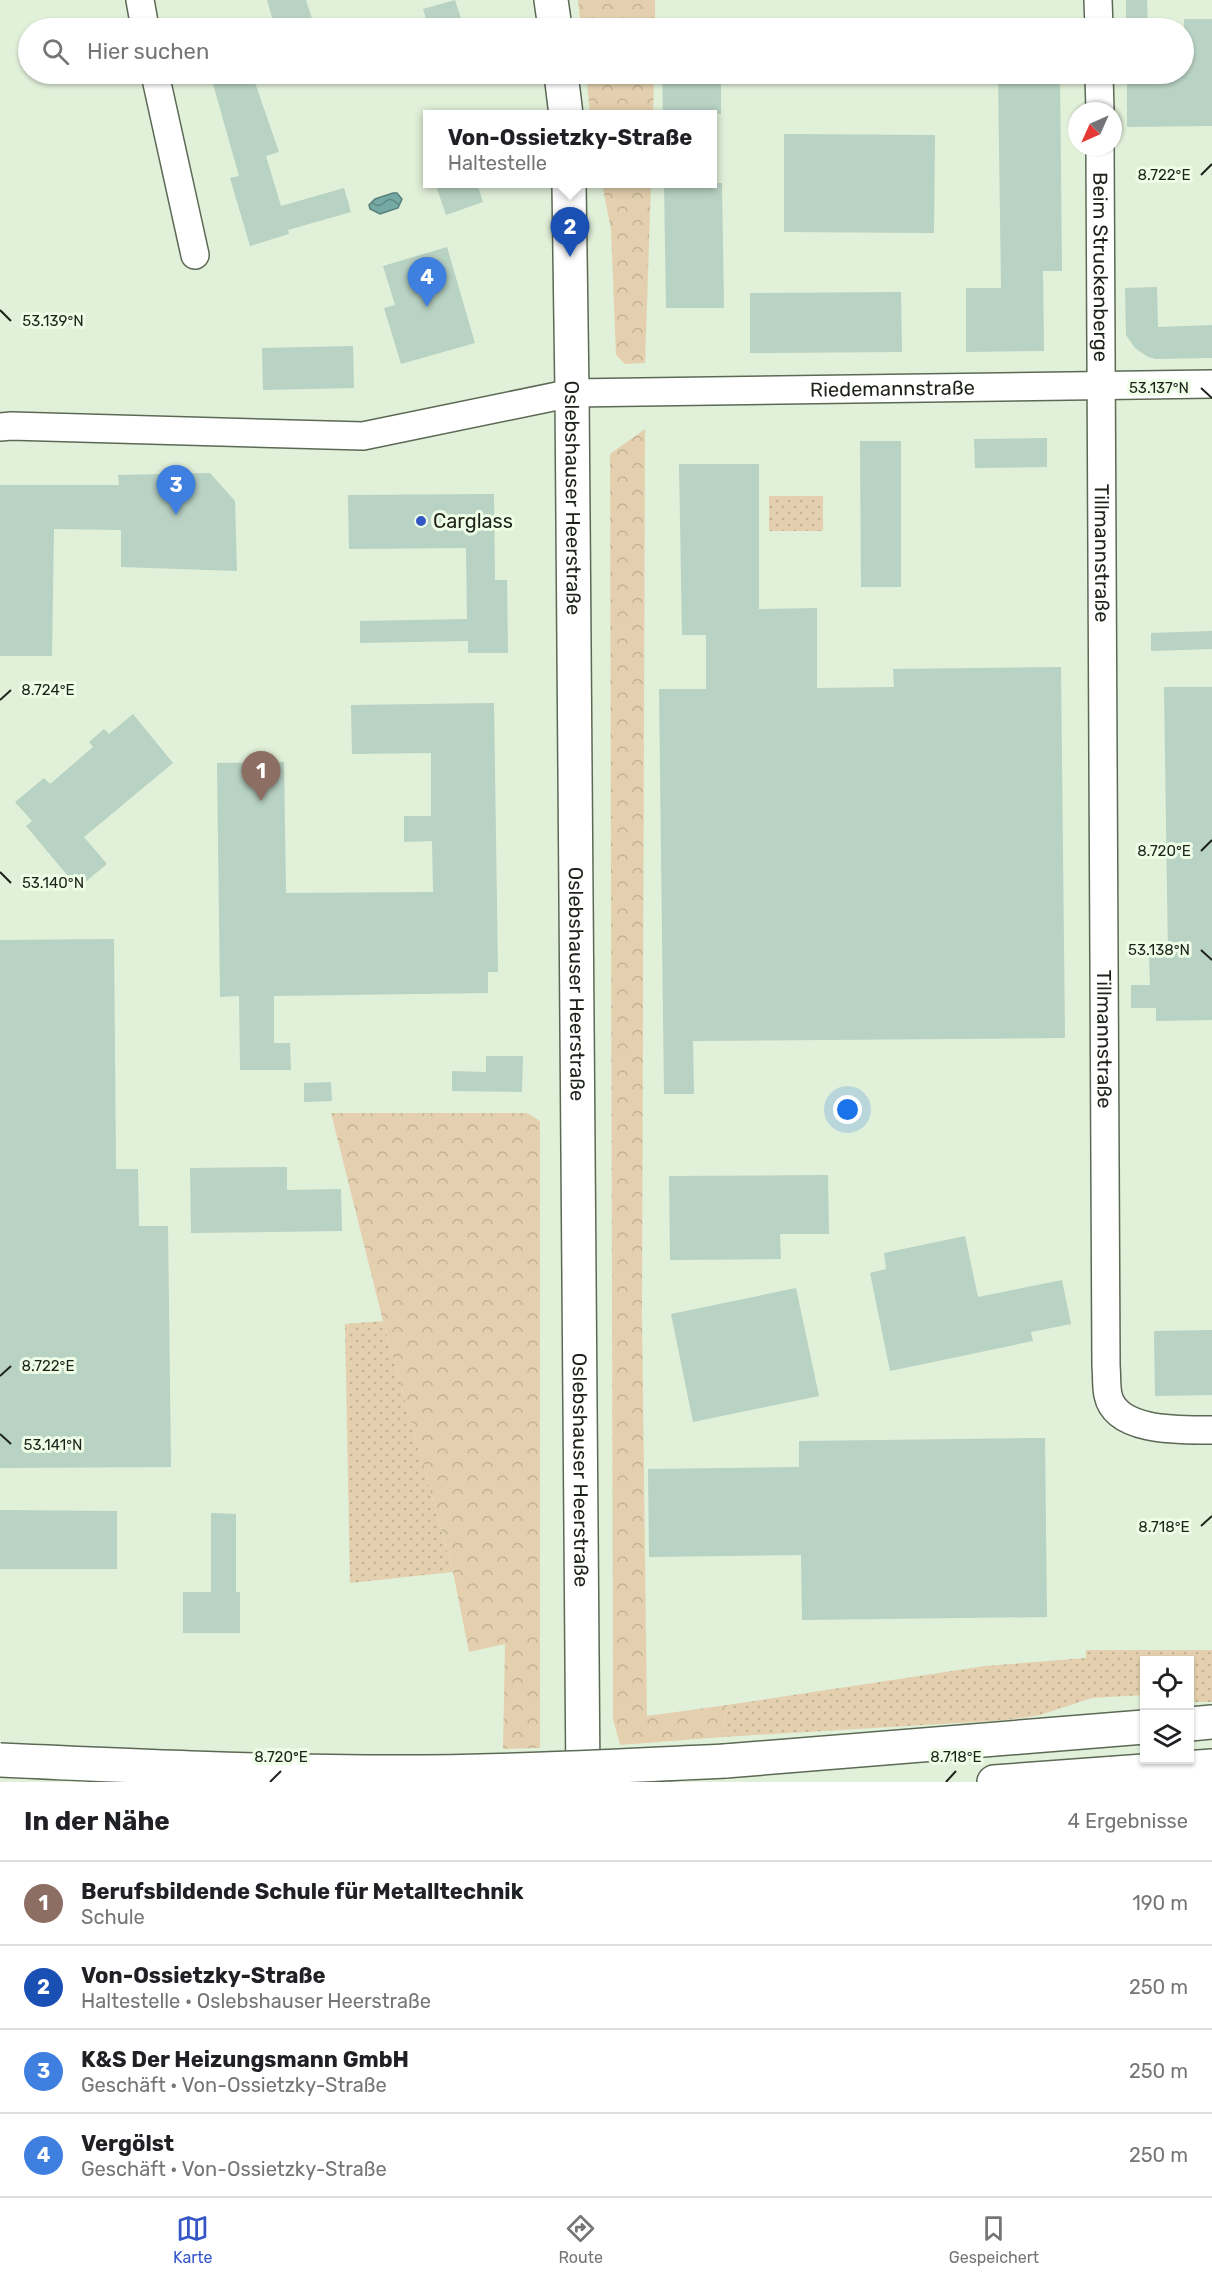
<!DOCTYPE html>
<html lang="de">
<meta charset="utf-8">
<style>
:root{--surface:#fff;--page:#f2f2f2;--text:#202124;--muted:#757577;--line:#e0e0e0;--accent:#3556c7}
body{margin:0;font-family:Rubik,sans-serif;background:var(--page);color:var(--text)}
.controls{position:absolute;right:18px;bottom:18px;display:grid;overflow:hidden;border-radius:0px;box-shadow:0 2px 4px #0004}
.controls button{width:54px;height:54px;display:grid;place-items:center;padding:0;border:0;border-bottom:2px solid var(--line);background:var(--surface);color:var(--text);font:30px sans-serif}
.compass{position:absolute;left:1068px;top:102px;width:54px;height:54px;border-radius:50%;background:var(--surface);box-shadow:0 2px 4px #0004;rotate:225deg}
.you{position:absolute;left:848px;top:1110px;width:21px;height:21px;margin:-15px;border:4px solid #fff;border-radius:50%;background:#1a73e8;box-shadow:0 0 0 9px #1a73e833}
.badge{display:grid;place-items:center;width:39px;height:39px;border-radius:50%;background:var(--accent);color:#fff;font-size:20px;font-weight:700}
.pin{position:absolute;translate:-50% -50px;filter:drop-shadow(0 2px 3px #0008)}
.pin::after{content:'';position:absolute;top:32px;width:21px;height:18px;background:inherit;clip-path:polygon(0 0,100% 0,50% 100%)}
.popup{position:absolute;left:423px;top:110px;width:294px;height:78px;box-sizing:border-box;display:grid;place-content:center;border-radius:0px;background:var(--surface);filter:drop-shadow(0 2px 4px #0005);font-size:20px;white-space:nowrap;color:var(--muted)}
.popup b{font-size:22px;color:var(--text)}
.popup::after{content:'';position:absolute;left:50%;top:100%;margin-left:-12px;border:12px solid transparent;border-top-color:var(--surface)}
.list{margin:0;padding:0;list-style:none}
h2{display:flex;justify-content:space-between;align-items:center;height:78px;margin:0;padding:0 24px;font-size:26px}
h2 small{font-size:20px;font-weight:400;color:var(--muted)}
.list li{display:grid;grid-template-columns:39px 1fr auto;gap:18px;align-items:center;box-sizing:border-box;height:84px;padding:0 24px;border-top:2px solid var(--line)}
.list b{display:block;font-size:22px;white-space:nowrap}
.list p{margin:0;font-size:20px;white-space:nowrap;color:var(--muted)}
.list em{font-size:20px;font-style:normal;color:var(--muted)}
.icon{flex:none;width:33px;height:33px;fill:none;stroke:currentColor;stroke-width:2;stroke-linecap:round;stroke-linejoin:round}
.map{position:relative;flex:none;width:1212px;height:1782px;overflow:hidden}
.search{position:absolute;background:var(--surface);box-shadow:0 2px 4px #0004;left:18px;right:18px;top:18px;height:66px;display:flex;align-items:center;gap:15px;box-sizing:border-box;padding:0 21px;border-radius:33px;color:var(--muted);font-size:22px}
.sheet{height:414px;background:var(--surface)}
nav{display:flex;justify-content:space-around;align-items:center;box-sizing:border-box;height:84px;border-top:2px solid var(--line);background:var(--surface);font-size:16px;color:var(--muted)}
nav a{display:grid;justify-items:center;gap:3px}
nav .on{color:var(--accent)}
.map>svg:first-child{display:block}
.grass{fill:url(#grass-dots)}
.forest{fill:url(#forest-crowns)}
.water{fill:url(#water-waves);stroke:#5a807b;stroke-width:1.5}
.building{fill:#b8d2c3}
.lines{fill:none;stroke-linecap:round;stroke-linejoin:round}
.street-casing{stroke:#5c6955;stroke-width:30}
.secondary-casing{stroke:#5c6955;stroke-width:36}
.highway-casing{stroke:#5c6955;stroke-width:36}
.street{stroke:#fff;stroke-width:27}
.secondary{stroke:#fff;stroke-width:33}
.highway{stroke:#fff;stroke-width:33}
.highway-bridge-casing{stroke:#5c6955;stroke-width:36;stroke-linecap:butt}
.highway-bridge{stroke:#fff;stroke-width:33}
.ticks{fill:none;stroke:#1d221a;stroke-width:2}
.poi-dot{fill:#3556c7;stroke:#eefde6;stroke-width:2}
.labels{text-anchor:middle;stroke-width:6;stroke-linejoin:round;paint-order:stroke}
.street-label{font-size:20px;fill:#1d221a;stroke:#eefde6}
.poi-label{font-size:20px;fill:#1d221a;stroke:#eefde6;text-anchor:start}
.ticks-label{font-size:15px;text-anchor:middle;fill:#1d221a;stroke:#eefde6;stroke-width:6;stroke-linejoin:round;paint-order:stroke}
</style>
<div class="map">
<svg width="1212" height="1782" viewBox="0 0 1212 1782">
<defs>
<pattern id="grass-dots" width="8" height="8" patternUnits="userSpaceOnUse" patternTransform="scale(1.5)"><rect width="8" height="8" fill="#e4d0ae"/><path d="M2 2h.1M6 6h.1" fill="none" stroke="#c3b295" stroke-width="1.8" stroke-linecap="round"/></pattern>
<pattern id="forest-crowns" width="20" height="18" patternUnits="userSpaceOnUse" patternTransform="scale(1.5)"><rect width="20" height="18" fill="#e4d0ae"/><path d="M2 6a3 3 0 1 1 6 0M12 15a3 3 0 1 1 6 0" fill="none" stroke="#c3b295"/></pattern>
<pattern id="water-waves" width="16" height="10" patternUnits="userSpaceOnUse" patternTransform="scale(1.5)"><rect width="16" height="10" fill="#74a9a4"/><path d="M0 5q4-4 8 0t8 0" fill="none" stroke="#5f8985"/></pattern>
</defs>
<rect width="100%" height="100%" fill="#e1f0d9"/>
<path class="grass" d="M769 496H823V531H769Z
M383 1321 453 1572 350 1583 345 1324Z
M1086 1650H1212V1702H1190V1660H1144V1695L1092 1698 1040 1715 1007 1720 723 1737 727 1705 985 1666 1086 1658Z"/>
<path class="forest" d="M578 0H655V28H581Z
M586 74H654L653 114H590Z
M602 184H651L645 363 625 364 616 355 611 229Z
M645 429 642 1314 647 1716 727 1705 723 1737 620 1745 613 1719 610 454Z
M331 1113H527L540 1121V1748L503 1749 505 1644 469 1652 453 1572 383 1321Z"/>
<path class="water" d="M393 193H397L402 199 398 208 380 214 370 209 369 205 375 199Z"/>
<path class="building" d="M267 0H306L315 28H275Z
M455 0 464 28H429L423 9Z
M1126 0H1147L1148 28H1126Z
M1184 19H1212V126L1127 127V74H1184Z
M221 74H252L279 152 266 156 281 206 344 188 351 212 288 230 289 234 250 246 230 178 239 176 211 77Z
M662 74H721V114H663Z
M998 74H1060L1062 271H1043L1044 351 966 352V288H1001Z
M784 134 935 135 934 233 784 232Z
M435 183H477L483 202 446 215Z
M664 183H722L724 308H666Z
M447 247 475 343 401 364 384 308 395 305 383 266Z
M1157 287 1158 327 1212 325V358L1156 359 1148 357 1135 348 1126 335 1125 288Z
M901 292 902 352 750 353V293Z
M353 346 354 388 263 390 262 348Z
M1047 438V467L975 468 974 439Z
M860 441H901V587H861Z
M679 464H759V609L817 608V688L894 687 893 669 1061 667 1065 1038 693 1041 694 1094H664L659 689H706V635H682Z
M210 473 235 501 237 571 121 567V530L54 529 52 656H0V485H119L118 475Z
M494 494 495 580H507L508 653H468V641L360 643V621L467 619 466 548 349 549 348 495Z
M1212 631V649L1151 651V633Z
M1164 687H1212V1020L1156 1021V1008H1131V985H1150L1149 957H1168Z
M494 703 498 972H488V993L274 996V1043H290L291 1070H240L239 996 220 997 217 763 284 762 286 893 433 892 432 841 404 842V816H431V753L352 754 351 705Z
M133 714 173 763 84 837 107 864 78 888 26 826 32 821 15 802 44 778 50 784 93 747 89 742 104 729 109 734Z
M114 939 116 1169H138L139 1226H168L171 1467 0 1468V940Z
M486 1056H523L522 1092 452 1091V1071L486 1072Z
M331 1082 332 1101 304 1102V1083Z
M287 1167V1190L341 1189 342 1231 191 1233 190 1168Z
M828 1175 829 1234H780L781 1259 670 1260 669 1176Z
M965 1236 978 1297 1062 1280 1071 1324 1031 1332 1033 1341 890 1371 870 1273 886 1269 884 1253Z
M796 1288 819 1396 693 1422 671 1314Z
M1212 1330V1395L1155 1396 1154 1331Z
M1045 1438 1047 1617 802 1620 801 1555 649 1557 648 1469 799 1467V1441Z
M0 1510 117 1511V1569H0Z
M211 1513 236 1514V1592H240V1633H183V1592H211Z"/>
<g class="lines">
<g class="street-casing">
<g id="street">
<path d="M140 0 145 28"/>
<path d="M1098 0 1099 28"/>
<path d="M155 74 195 255"/>
<path d="M1099 74 1100 111"/>
<path id="s1" d="M1100 147 1106 1366C1107 1376 1106 1386 1108 1395 1116 1433 1183 1430 1212 1430"/>
<path id="s2" d="M0 427 11 426 363 436 572 393 1212 384"/>
</g>
</g>
<g class="secondary-casing">
<g id="secondary">
<path d="M551 0 555 28"/>
<path d="M561 74 566 115"/>
<path id="s3" d="M569 184 572 393 583 1782"/>
</g>
</g>
<g class="highway-casing">
<path id="highway" d="M1190 1724 1212 1722
M725 1761 1144 1727
M994 1782 1212 1766"/>
</g>
<use href="#street" class="street"/>
<use href="#secondary" class="secondary"/>
<use href="#highway" class="highway"/>
<g class="highway-bridge-casing">
<path id="highway-bridge" d="M0 1760C133 1766 266 1772 399 1772 507 1772 616 1766 725 1761"/>
</g>
<use href="#highway-bridge" class="highway-bridge"/>
</g>
<path class="ticks" d="M1201 175 1212 164M0 310 11 321M1201 388 1212 398M0 700 11 690M1201 851 1212 840M0 872 11 883M1201 950 1212 960M0 1376 11 1366M0 1434 11 1444M1201 1526 1212 1516M270 1782 281 1771M946 1782 956 1771"/>
<circle class="poi-dot" cx="421" cy="521" r="6"/>
<g class="labels">
<g class="street-label">
<text dy="7" stroke="none"><textPath href="#s1" startOffset="120">Beim Struckenberge</textPath></text>
<text dy="7" stroke="none"><textPath href="#s2" startOffset="897">Riedemannstraße</textPath></text>
<text dy="7" stroke="none"><textPath href="#s3" startOffset="314">Oslebshauser Heerstraße</textPath></text>
<text dy="7" stroke="none"><textPath href="#s1" startOffset="406">Tillmannstraße</textPath></text>
<text dy="7" stroke="none"><textPath href="#s3" startOffset="800">Oslebshauser Heerstraße</textPath></text>
<text dy="7" stroke="none"><textPath href="#s1" startOffset="892">Tillmannstraße</textPath></text>
<text dy="7" stroke="none"><textPath href="#s3" startOffset="1286">Oslebshauser Heerstraße</textPath></text>
</g>
<g class="poi-label">
<text x="433" y="528">Carglass</text>
</g>
</g>
<g class="ticks-label">
<text x="1164" y="180">8.722°E</text>
<text x="53" y="326">53.139°N</text>
<text x="1159" y="393">53.137°N</text>
<text x="48" y="695">8.724°E</text>
<text x="1164" y="856">8.720°E</text>
<text x="53" y="888">53.140°N</text>
<text x="1159" y="955">53.138°N</text>
<text x="48" y="1371">8.722°E</text>
<text x="53" y="1450">53.141°N</text>
<text x="1164" y="1532">8.718°E</text>
<text x="281" y="1762">8.720°E</text>
<text x="956" y="1762">8.718°E</text>
</g>
</svg>
<div class="controls">
<button><svg class="icon" aria-label="locate" viewBox="0 0 24 24"><circle cx="12" cy="12" r="6"/><path d="M12 2v4M12 18v4M2 12h4M18 12h4"/></svg></button>
<button><svg class="icon" aria-label="layers" viewBox="0 0 24 24"><path d="M12 4l9 5-9 5-9-5zM3 14l9 5 9-5"/></svg></button>
</div>
<svg class="compass" viewBox="-18 -18 36 36"><path d="M0-13l5 13h-10z" fill="#e53935"/><path d="M0 13l5-13h-10z" fill="#757577"/></svg>
<div class="you"></div>
<div class="pin badge" style="left:261px;top:801px;background:#8d6e63">1</div>
<div class="pin badge" style="left:570px;top:257px;background:#1a4fb4">2</div>
<div class="popup"><b>Von-Ossietzky-Straße</b>Haltestelle</div>
<div class="pin badge" style="left:176px;top:515px;background:#3f7fe0">3</div>
<div class="pin badge" style="left:427px;top:307px;background:#3f7fe0">4</div>
<div class="search"><svg class="icon" aria-label="search" viewBox="0 0 24 24"><circle cx="10" cy="10" r="6"/><path d="M15 15l6 6"/></svg>Hier suchen</div>
</div>
<section class="sheet">
<h2>In der Nähe<small>4 Ergebnisse</small></h2>
<ul class="list">
<li><span class="badge" style="background:#8d6e63">1</span><div><b>Berufsbildende Schule für Metalltechnik</b><p>Schule</p></div><em>190 m</em></li>
<li><span class="badge" style="background:#1a4fb4">2</span><div><b>Von-Ossietzky-Straße</b><p>Haltestelle · Oslebshauser Heerstraße</p></div><em>250 m</em></li>
<li><span class="badge" style="background:#3f7fe0">3</span><div><b>K&amp;S Der Heizungsmann GmbH</b><p>Geschäft · Von-Ossietzky-Straße</p></div><em>250 m</em></li>
<li><span class="badge" style="background:#3f7fe0">4</span><div><b>Vergölst</b><p>Geschäft · Von-Ossietzky-Straße</p></div><em>250 m</em></li>
</ul>
</section>
<nav>
<a class="on"><svg class="icon" aria-label="map" viewBox="0 0 24 24"><path d="M3 6l6-2 6 2 6-2v14l-6 2-6-2-6 2zM9 4v14M15 6v14"/></svg>Karte</a>
<a><svg class="icon" aria-label="directions" viewBox="0 0 24 24"><path d="M12 3l9 9-9 9-9-9zM9 14v-3h6M13 9l2 2-2 2"/></svg>Route</a>
<a><svg class="icon" aria-label="saved" viewBox="0 0 24 24"><path d="M7 4h10v16l-5-4-5 4z"/></svg>Gespeichert</a>
</nav>
